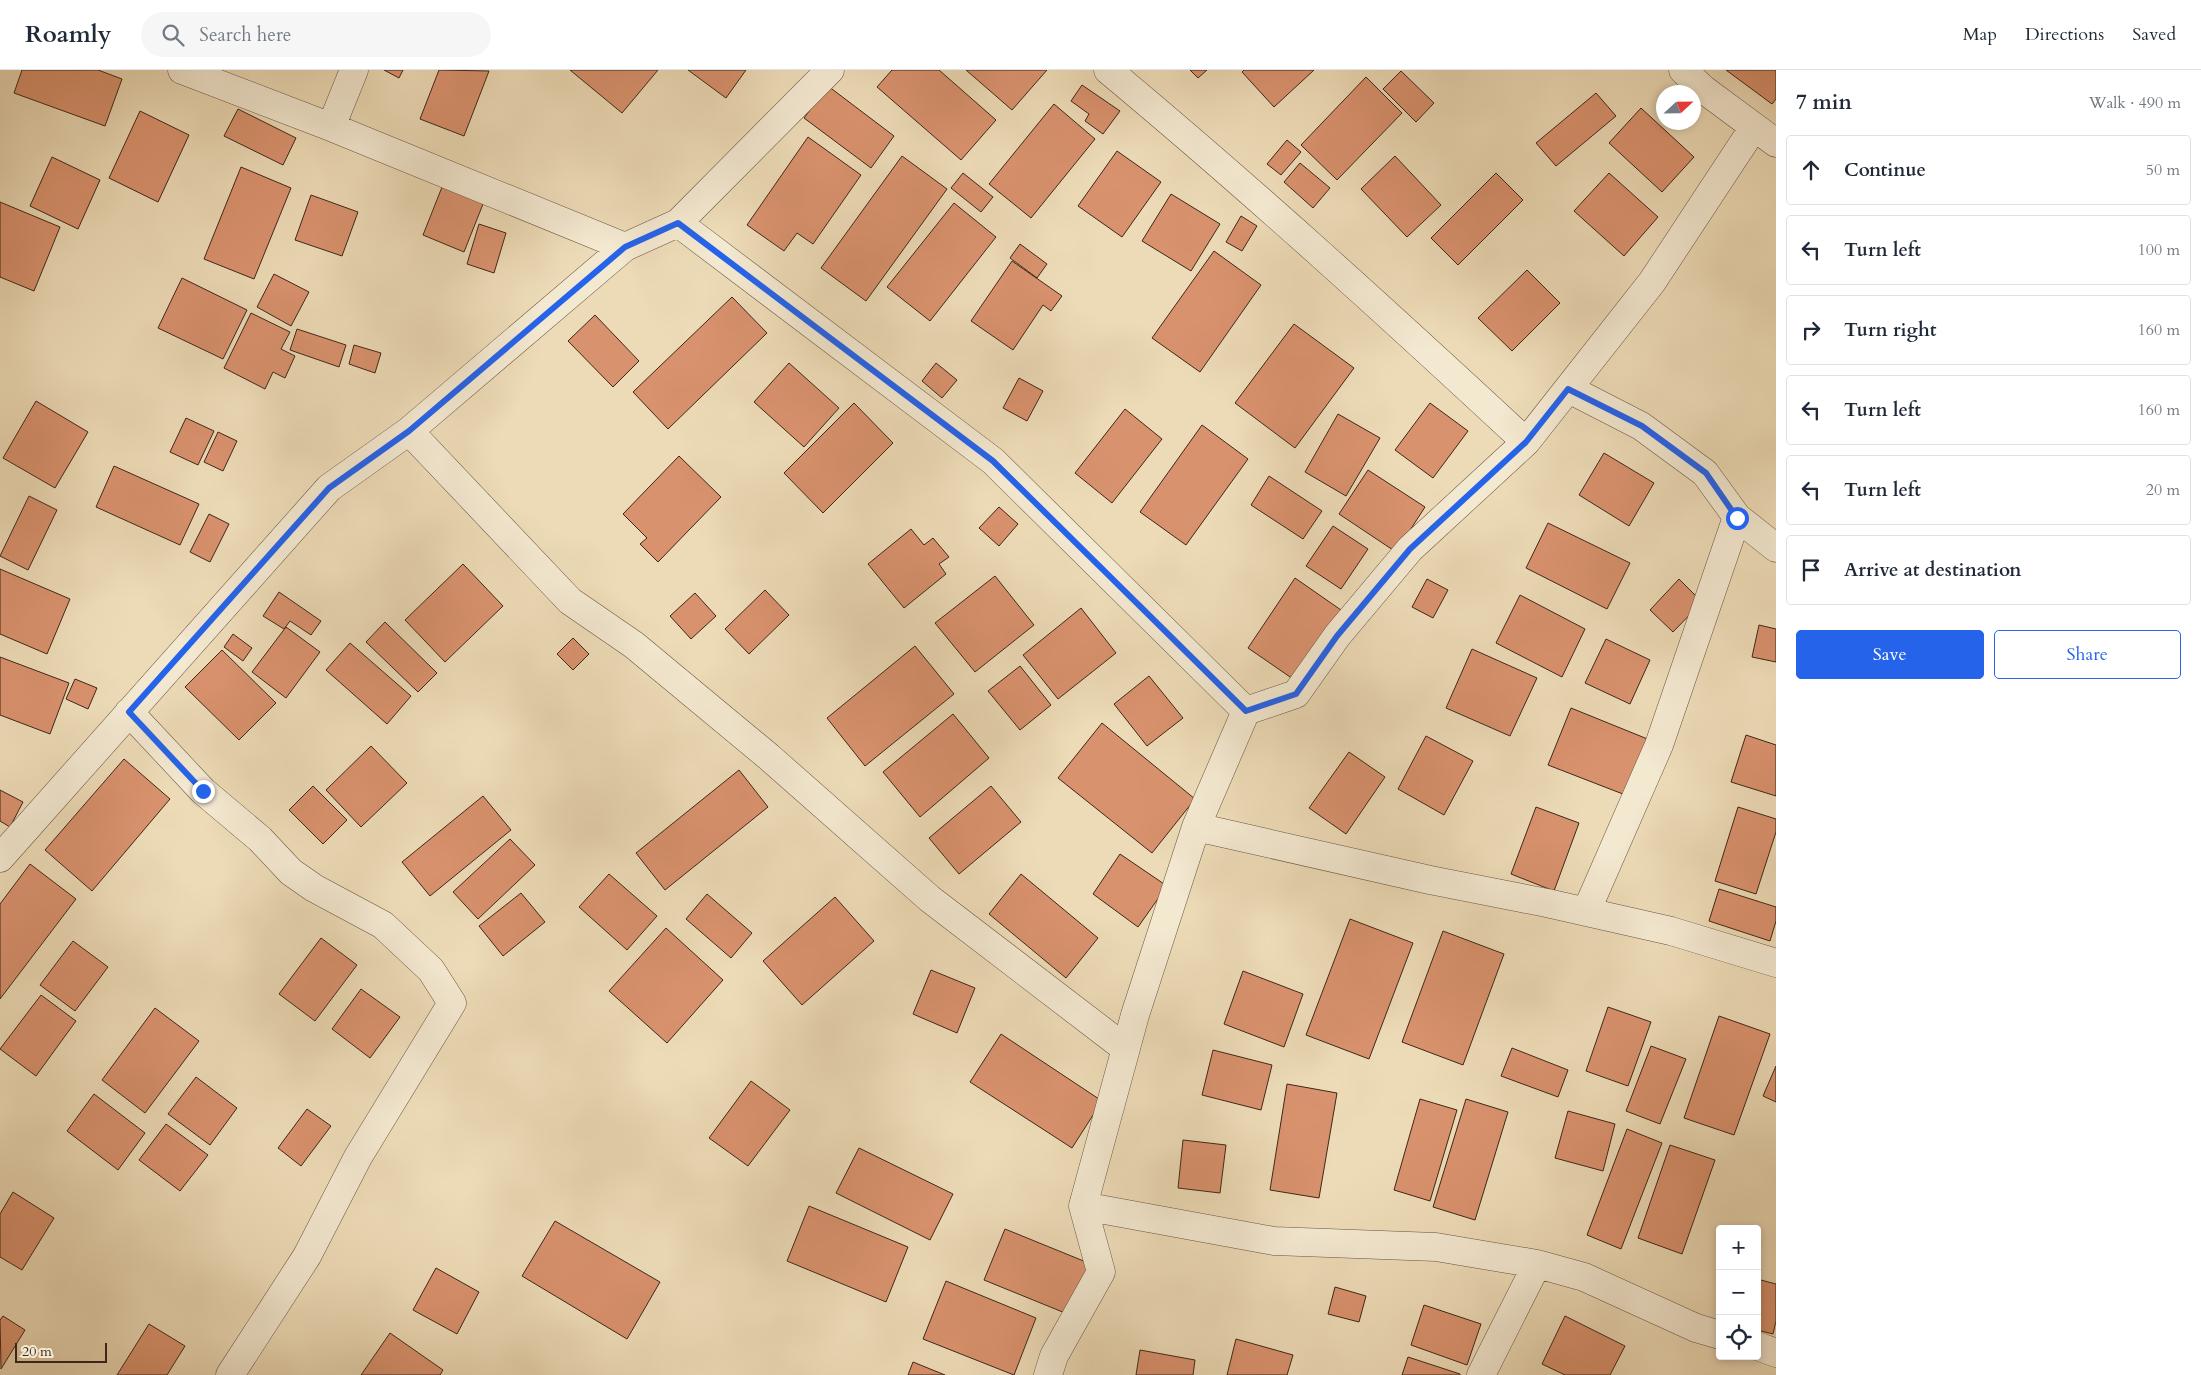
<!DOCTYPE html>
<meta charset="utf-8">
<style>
:root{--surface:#fff;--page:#f6f6f7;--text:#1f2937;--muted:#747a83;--line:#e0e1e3;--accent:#2563eb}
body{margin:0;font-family:Cardo,serif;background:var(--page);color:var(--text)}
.controls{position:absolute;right:15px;bottom:15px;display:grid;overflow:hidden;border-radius:5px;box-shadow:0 2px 8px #0003}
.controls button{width:45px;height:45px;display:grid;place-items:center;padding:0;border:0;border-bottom:1px solid var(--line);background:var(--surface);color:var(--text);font:25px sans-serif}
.compass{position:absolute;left:1656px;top:15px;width:45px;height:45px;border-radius:50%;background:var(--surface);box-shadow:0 2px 8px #0003;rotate:68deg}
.scale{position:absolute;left:15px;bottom:12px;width:92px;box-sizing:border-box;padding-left:5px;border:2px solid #3e2718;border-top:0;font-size:14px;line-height:18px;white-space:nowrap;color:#3e2718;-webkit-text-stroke:4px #f3e8d0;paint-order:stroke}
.stop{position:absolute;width:15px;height:15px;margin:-11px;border:4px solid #2563eb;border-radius:50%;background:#fff}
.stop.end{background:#2563eb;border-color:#fff;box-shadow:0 1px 5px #0008}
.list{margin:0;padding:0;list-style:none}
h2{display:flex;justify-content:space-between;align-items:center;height:65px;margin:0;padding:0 20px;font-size:21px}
h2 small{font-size:16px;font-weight:400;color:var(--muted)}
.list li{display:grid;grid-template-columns:32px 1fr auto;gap:15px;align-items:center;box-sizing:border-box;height:70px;margin:0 10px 10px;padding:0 10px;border:1px solid var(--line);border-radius:5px}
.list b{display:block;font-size:19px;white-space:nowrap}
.list em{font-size:16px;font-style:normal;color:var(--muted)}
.actions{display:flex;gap:10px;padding:15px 20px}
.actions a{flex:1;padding:11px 0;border:1px solid var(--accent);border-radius:5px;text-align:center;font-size:18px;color:var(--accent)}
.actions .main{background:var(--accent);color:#fff}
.icon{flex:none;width:28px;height:28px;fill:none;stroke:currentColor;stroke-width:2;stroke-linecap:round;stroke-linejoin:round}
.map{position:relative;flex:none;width:1776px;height:1305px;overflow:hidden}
header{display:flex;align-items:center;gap:30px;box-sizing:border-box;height:70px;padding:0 25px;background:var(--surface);border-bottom:1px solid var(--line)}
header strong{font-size:24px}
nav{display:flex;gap:28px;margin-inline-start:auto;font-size:18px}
.search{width:350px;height:45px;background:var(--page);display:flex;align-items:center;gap:12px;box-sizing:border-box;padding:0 18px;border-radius:28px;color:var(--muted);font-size:19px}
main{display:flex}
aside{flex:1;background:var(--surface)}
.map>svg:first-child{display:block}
.building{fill:#d9926e;stroke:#3e2718}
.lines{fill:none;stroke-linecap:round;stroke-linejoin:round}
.minor-casing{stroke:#6a5440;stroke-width:29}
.minor{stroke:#f3e8d0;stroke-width:28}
.route{stroke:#2563eb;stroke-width:6}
</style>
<header>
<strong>Roamly</strong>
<div class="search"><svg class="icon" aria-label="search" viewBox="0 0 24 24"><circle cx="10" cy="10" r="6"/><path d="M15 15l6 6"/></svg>Search here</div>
<nav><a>Map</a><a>Directions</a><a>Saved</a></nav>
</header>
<main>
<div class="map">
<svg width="1776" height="1305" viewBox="0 0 1776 1305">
<rect width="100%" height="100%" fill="#eddbb7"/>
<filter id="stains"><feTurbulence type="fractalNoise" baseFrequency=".004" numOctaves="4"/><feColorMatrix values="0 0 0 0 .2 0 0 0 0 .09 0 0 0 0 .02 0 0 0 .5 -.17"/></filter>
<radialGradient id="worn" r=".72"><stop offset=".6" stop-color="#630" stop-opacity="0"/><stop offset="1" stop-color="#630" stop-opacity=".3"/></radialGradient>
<path class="building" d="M22 0H98L122 9 105 56 14 23Z
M384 0H403L399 8Z
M439 0 489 1 464 66 420 49Z
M570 0H658L622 43Z
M688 0H746L726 28Z
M892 0H939L996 50 961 90 877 17Z
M966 0H1047L1012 40Z
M1190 0H1207L1198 8Z
M1244 0H1314L1274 37 1242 2Z
M1726 0H1776V29L1772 34Z
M1401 1 1434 33 1416 52 1383 19Z
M1366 7 1402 43 1337 110 1301 75Z
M1082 15 1120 41 1103 64 1085 51 1089 44 1071 31Z
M828 16 894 66 871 98 804 48Z
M1596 23 1616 46 1556 96 1536 73Z
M1054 34 1095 69 1031 148 989 114Z
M1641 38 1694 87 1662 122 1609 73Z
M238 39 296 68 283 95 224 66Z
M140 41 189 65 158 132 109 108Z
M808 67 861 105 813 174 797 163 784 181 747 155Z
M1287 70 1301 82 1281 105 1267 94Z
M1117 81 1161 112 1122 167 1078 136Z
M902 86 947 119 866 231 821 198Z
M1395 86 1441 135 1407 167 1361 119Z
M52 87 100 110 78 159 30 136Z
M1300 93 1330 118 1313 138 1284 112Z
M241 97 291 118 254 209 204 189Z
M963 103 993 127 981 142 951 118Z
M1496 103 1523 130 1458 195 1431 168Z
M1609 103 1658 147 1624 186 1574 141Z
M444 112 485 129 464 182 423 165Z
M1171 124 1220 154 1191 201 1142 171Z
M311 125 358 142 342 186 295 170Z
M0 132 60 157 34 221 0 207Z
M954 133 996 167 930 251 887 217Z
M1241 146 1257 156 1242 181 1226 172Z
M479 154 506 163 494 203 467 194Z
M1020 174 1047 194 1037 208 1010 188Z
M1214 181 1261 215 1200 302 1152 268Z
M1012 191 1062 226 1051 241 1043 235 1013 280 971 251Z
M1527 200 1560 233 1512 281 1478 248Z
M274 204 309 222 291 256 257 237Z
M182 208 247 240 223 289 158 258Z
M732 227 767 263 668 359 633 322Z
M251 243 290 262 281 279 295 286 285 308 273 302 265 319 224 298Z
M595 245 639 291 613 317 568 271Z
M1294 254 1354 298 1295 378 1235 333Z
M297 259 346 275 339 297 290 280Z
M354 275 381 283 375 303 349 294Z
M789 293 839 338 804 377 754 332Z
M936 293 957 310 942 328 922 311Z
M1019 308 1043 321 1027 351 1003 338Z
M36 331 88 362 55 418 3 388Z
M854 333 893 373 823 443 784 403Z
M1430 333 1468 361 1433 408 1395 380Z
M1125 339 1162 369 1112 433 1075 403Z
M1338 344 1380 368 1346 426 1305 402Z
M186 348 214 361 198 395 170 382Z
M1202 355 1248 389 1186 475 1140 442Z
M218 362 237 371 223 401 204 392Z
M1604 383 1654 413 1629 456 1579 425Z
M679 386 721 427 658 492 640 474 647 468 623 444Z
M114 396 199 434 180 475 96 437Z
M1368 400 1425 437 1396 482 1339 444Z
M1269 406 1322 441 1303 469 1251 435Z
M29 426 57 440 28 500 0 486Z
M999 437 1018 454 999 476 979 458Z
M209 444 229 454 210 492 190 482Z
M1548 453 1630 493 1607 539 1526 498Z
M1333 456 1368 479 1341 519 1306 496Z
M911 459 924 475 933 468 949 487 939 494 946 504 904 538 868 494Z
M463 494 503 536 445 592 405 550Z
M0 499 70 529 47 584 0 564Z
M995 506 1034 555 975 602 935 553Z
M1295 508 1341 540 1293 609 1248 578Z
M1427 509 1448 520 1433 548 1412 537Z
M1679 509 1702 532 1673 562 1650 540Z
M765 520 789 545 749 584 725 559Z
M279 522 321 551 311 565 290 551 284 559 263 546Z
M695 523 716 546 691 569 670 546Z
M1520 525 1585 559 1562 607 1496 573Z
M1081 538 1116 583 1058 629 1023 585Z
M385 552 437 603 418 622 366 572Z
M1759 555 1776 559V592L1752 587Z
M286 557 320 582 286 628 252 602Z
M233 564 252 578 243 591 224 577Z
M573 568 589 584 573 600 557 584Z
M1606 569 1650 590 1630 634 1585 613Z
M350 573 411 626 387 654 326 600Z
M915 576 954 624 865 696 827 648Z
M1472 579 1537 608 1510 666 1446 638Z
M222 580 276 633 239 670 185 617Z
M0 587 69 613 50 664 0 645Z
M1020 596 1051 635 1020 660 988 621Z
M1149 606 1183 648 1147 676 1114 634Z
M75 609 97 618 88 639 66 629Z
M1571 638 1650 670 1628 726 1548 695Z
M953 644 989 688 920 747 883 702Z
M1102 653 1195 729 1152 783 1058 708Z
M1746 665 1776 675V726L1731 712Z
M1426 666 1473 691 1444 745 1398 719Z
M371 676 407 713 361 757 326 720Z
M1349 682 1385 707 1346 764 1309 738Z
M124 689 170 729 92 821 45 780Z
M739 700 768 737 665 820 636 783Z
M313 716 347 750 323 774 289 740Z
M991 716 1021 752 959 804 929 768Z
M0 720 23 732 10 757 0 751Z
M483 726 511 760 430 826 402 792Z
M1536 737 1579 753 1554 821 1511 804Z
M1738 737 1776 749V762L1756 824 1715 811Z
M510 769 535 795 478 849 453 822Z
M1120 784 1167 816 1138 857 1093 824Z
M30 794 76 829 0 929V834Z
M609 804 657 846 627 880 579 837Z
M1021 804 1098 868 1066 908 989 844Z
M1719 819 1776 837V851L1770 871 1709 851Z
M521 823 545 852 503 886 479 856Z
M707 824 752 863 731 888 686 849Z
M835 827 874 871 802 935 763 891Z
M1350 849 1413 873 1369 989 1306 965Z
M666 858 723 910 667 973 609 921Z
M1443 861 1504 884 1463 995 1402 972Z
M321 868 357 895 315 951 279 924Z
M73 871 108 897 75 941 40 915Z
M931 900 975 918 957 963 913 944Z
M1243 901 1303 924 1284 977 1224 954Z
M361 919 400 947 370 988 332 959Z
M41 925 76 951 36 1006 0 979Z
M1608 937 1651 952 1628 1016 1586 1001Z
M155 938 199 971 145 1043 102 1010Z
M1719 946 1770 964 1734 1065 1684 1048Z
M1001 964 1102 1031 1072 1078 970 1012Z
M1651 976 1686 989 1660 1054 1626 1041Z
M1512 978 1568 1000 1558 1027 1501 1006Z
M1213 980 1272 995 1261 1040 1202 1025Z
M1776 996V1032L1763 1026Z
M196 1007 237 1038 210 1075 168 1044Z
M751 1011 790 1040 748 1096 709 1068Z
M1287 1014 1337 1023 1319 1128 1270 1120Z
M94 1024 145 1063 118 1100 67 1061Z
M1420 1029 1457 1040 1430 1131 1394 1120Z
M1466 1029 1508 1042 1475 1150 1433 1137Z
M307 1039 331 1056 301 1096 278 1078Z
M1568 1041 1615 1054 1603 1101 1555 1088Z
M166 1054 208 1085 180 1121 139 1090Z
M1627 1059 1662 1073 1621 1179 1587 1165Z
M1183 1070 1226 1075 1220 1123 1178 1118Z
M1670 1075 1715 1090 1682 1184 1638 1168Z
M859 1078 953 1124 930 1170 836 1123Z
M13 1122 54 1148 22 1200 0 1187V1144Z
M809 1136 908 1177 886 1232 787 1191Z
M555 1151 660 1212 627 1269 522 1206Z
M1005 1159 1091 1194 1070 1245 984 1210Z
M436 1198 479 1222 457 1264 413 1240Z
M1757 1209 1776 1214V1251L1773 1264 1757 1260Z
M946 1211 1036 1248 1014 1305 923 1269Z
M1335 1217 1366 1226 1359 1252 1328 1244Z
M1424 1235 1481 1254 1467 1295 1411 1275Z
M3 1246 25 1260 1 1299 0 1250Z
M1565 1246 1625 1276 1610 1305H1565L1542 1294Z
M149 1254 185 1276 167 1305H117Z
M390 1263 443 1300 440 1305H361Z
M1236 1269 1293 1285 1287 1305H1227Z
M1140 1280 1195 1290 1193 1305H1136Z
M1408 1287 1460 1304V1305H1402Z
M913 1292 945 1305H908Z"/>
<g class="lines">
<g class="minor-casing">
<path id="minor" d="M182 0 331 57 625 177
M1108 0C1251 119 1389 245 1526 372
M1683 0 1703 19 1776 73
M331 57 354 0
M678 153 993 391 1246 641
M1569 319 1641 356 1705 403 1737 447 1776 478
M409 361 570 531 634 575 769 687 930 829 1126 979
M129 642 203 721 260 769 291 802 314 818 383 855 431 900 452 933 358 1087 307 1186 230 1305
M1196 757 1430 810 1547 833 1671 861 1776 893
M0 788 329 418 409 361 625 177 678 153 830 0
M1586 842 1659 675 1737 447
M1083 1136 1274 1171 1436 1177 1537 1194 1584 1207 1696 1258 1720 1265
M1757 1276 1776 1283
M1048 1305 1054 1286 1101 1202 1083 1136 1135 945 1196 757 1246 641 1296 624 1337 566 1410 479 1526 372 1652 212 1754 57
M1481 1305 1537 1194"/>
</g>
<use href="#minor" class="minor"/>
</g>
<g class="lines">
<path class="route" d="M203 721 129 642 329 418 409 361 625 177 678 153 993 391 1246 641 1296 624 1337 566 1410 479 1526 372 1568 319 1642 356 1706 403 1737 448"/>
</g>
<rect width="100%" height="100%" filter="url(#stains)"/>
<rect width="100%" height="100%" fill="url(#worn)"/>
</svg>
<div class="controls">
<button>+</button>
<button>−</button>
<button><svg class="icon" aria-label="locate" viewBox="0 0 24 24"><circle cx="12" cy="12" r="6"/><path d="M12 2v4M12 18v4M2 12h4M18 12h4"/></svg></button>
</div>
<svg class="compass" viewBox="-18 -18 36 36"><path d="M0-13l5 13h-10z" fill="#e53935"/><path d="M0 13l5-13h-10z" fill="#747a83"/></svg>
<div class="scale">20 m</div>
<div class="stop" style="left:1737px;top:448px"></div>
<div class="stop end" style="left:203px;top:721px"></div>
</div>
<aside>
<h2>7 min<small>Walk · 490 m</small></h2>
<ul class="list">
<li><svg class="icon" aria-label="ahead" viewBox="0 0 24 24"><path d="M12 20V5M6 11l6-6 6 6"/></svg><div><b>Continue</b></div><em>50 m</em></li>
<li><svg class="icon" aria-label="left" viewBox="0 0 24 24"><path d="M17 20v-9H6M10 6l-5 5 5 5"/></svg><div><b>Turn left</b></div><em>100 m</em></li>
<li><svg class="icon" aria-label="right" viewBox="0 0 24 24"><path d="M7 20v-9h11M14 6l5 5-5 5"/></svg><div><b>Turn right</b></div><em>160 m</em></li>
<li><svg class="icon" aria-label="left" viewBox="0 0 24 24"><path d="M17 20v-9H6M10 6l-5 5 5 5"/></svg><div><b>Turn left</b></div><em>160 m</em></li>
<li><svg class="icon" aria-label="left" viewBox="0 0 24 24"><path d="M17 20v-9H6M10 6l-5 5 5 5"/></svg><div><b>Turn left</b></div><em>20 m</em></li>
<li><svg class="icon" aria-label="arrive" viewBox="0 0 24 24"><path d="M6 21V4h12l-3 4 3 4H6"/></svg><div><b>Arrive at destination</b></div></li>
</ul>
<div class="actions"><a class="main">Save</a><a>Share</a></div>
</aside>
</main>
